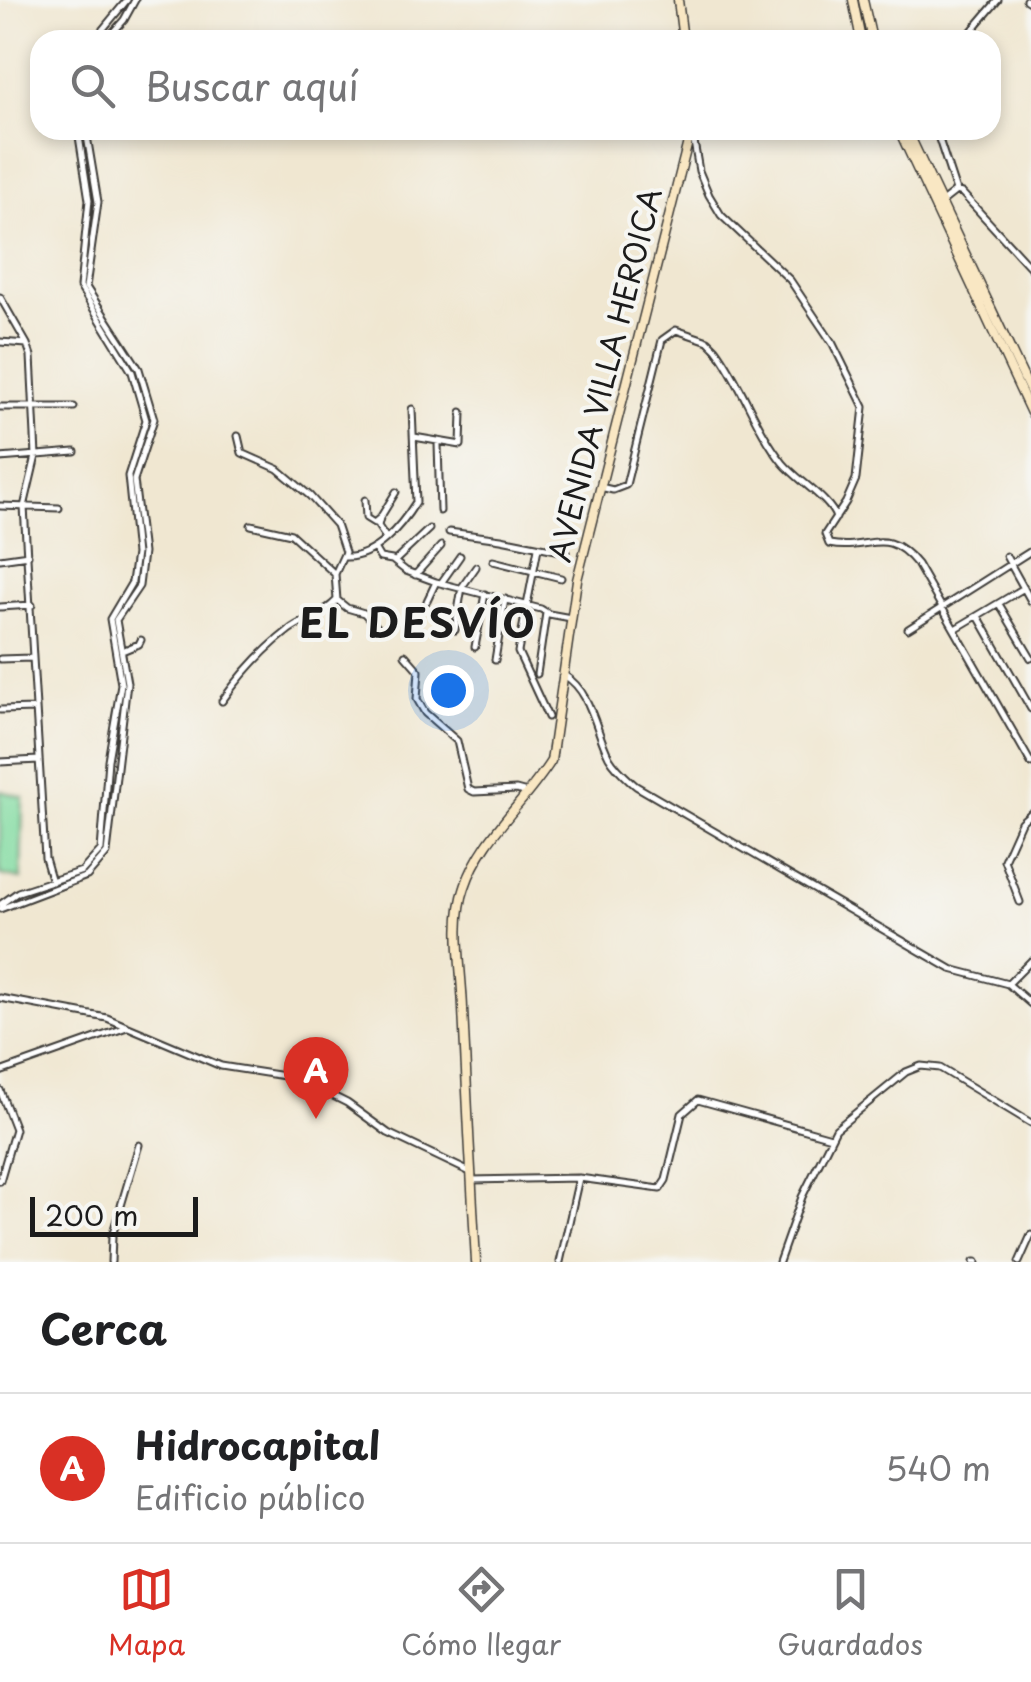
<!DOCTYPE html>
<html lang="es">
<meta charset="utf-8">
<style>
:root{--surface:#fff;--page:#f6f6f6;--text:#202124;--muted:#757577;--line:#e0e0e0;--accent:#d93025}
body{margin:0;font-family:"Playpen Sans",sans-serif;background:var(--page);color:var(--text)}
.scale{position:absolute;left:30px;bottom:25px;width:168px;box-sizing:border-box;padding-left:10px;border:5px solid #1c1c1c;border-top:0;font-size:28px;line-height:35px;white-space:nowrap;color:#1c1c1c;-webkit-text-stroke:8px #f6f6f2;paint-order:stroke}
.you{position:absolute;left:448px;top:690px;width:35px;height:35px;margin:-25px;border:8px solid #fff;border-radius:50%;background:#1a73e8;box-shadow:0 0 0 15px #1a73e833}
.badge{display:grid;place-items:center;width:65px;height:65px;border-radius:50%;background:var(--accent);color:#fff;font-size:32px;font-weight:700}
.pin{position:absolute;translate:-50% -82px;filter:drop-shadow(0 2px 5px #0008)}
.pin::after{content:'';position:absolute;top:52px;width:35px;height:30px;background:inherit;clip-path:polygon(0 0,100% 0,50% 100%)}
.list{margin:0;padding:0;list-style:none}
h2{display:flex;justify-content:space-between;align-items:center;height:130px;margin:0;padding:0 40px;font-size:42px}
h2 small{font-size:32px;font-weight:400;color:var(--muted)}
.list li{display:grid;grid-template-columns:65px 1fr auto;gap:30px;align-items:center;box-sizing:border-box;height:150px;padding:0 40px;border-top:2px solid var(--line)}
.list b{display:block;font-size:38px;white-space:nowrap}
.list p{margin:0;font-size:32px;white-space:nowrap;color:var(--muted)}
.list em{font-size:32px;font-style:normal;color:var(--muted)}
.icon{flex:none;width:55px;height:55px;fill:none;stroke:currentColor;stroke-width:2;stroke-linecap:round;stroke-linejoin:round}
.map{position:relative;flex:none;width:1031px;height:1262px;overflow:hidden}
.search{position:absolute;background:var(--surface);box-shadow:0 5px 15px #0003;left:30px;right:30px;top:30px;height:110px;display:flex;align-items:center;gap:25px;box-sizing:border-box;padding:0 35px;border-radius:30px;color:var(--muted);font-size:38px}
.sheet{height:280px;background:var(--surface)}
nav{display:flex;justify-content:space-around;align-items:center;box-sizing:border-box;height:140px;border-top:2px solid var(--line);background:var(--surface);font-size:28px;color:var(--muted)}
nav a{display:grid;justify-items:center;gap:5px}
nav .on{color:var(--accent)}
.map>svg:first-child{display:block}
.green{fill:#82dba1;stroke:#4f7c5e;stroke-width:2.5}
.lines{fill:none;stroke-linecap:round;stroke-linejoin:round}
.street-casing{stroke:#3c3a37;stroke-width:9}
.secondary-casing{stroke:#3c3a37;stroke-width:11}
.street{stroke:#fff;stroke-width:5}
.secondary{stroke:#f9e7c3;stroke-width:8}
.labels{text-anchor:middle;stroke-width:8;stroke-linejoin:round;paint-order:stroke}
.street-label{font-size:30px;fill:#1c1c1c;stroke:#f6f6f2}
.district-label{font-size:40px;font-weight:bold;letter-spacing:2.5px;fill:#1c1c1c;stroke:#f6f6f2}
</style>
<div class="map">
<svg width="1031" height="1262" viewBox="0 0 1031 1262">
<rect width="100%" height="100%" fill="#f6f6f2"/>
<filter id="ink" filterUnits="userSpaceOnUse"><feTurbulence type="fractalNoise" baseFrequency=".01" numOctaves="2"/><feDisplacementMap in="SourceGraphic" scale="20" xChannelSelector="R" yChannelSelector="G"/><feConvolveMatrix kernelMatrix="1 2 1 2 8 2 1 2 1" color-interpolation-filters="sRGB"/></filter>
<filter id="wash" filterUnits="userSpaceOnUse"><feTurbulence type="fractalNoise" baseFrequency=".0048" numOctaves="4" result="noise"/><feDisplacementMap in="SourceGraphic" scale="40" xChannelSelector="R" yChannelSelector="G"/><feGaussianBlur stdDeviation="2.25" result="paint"/><feColorMatrix in="noise" values="0 0 0 0 0 0 0 0 0 0 0 0 0 0 0 0 0 1.4 0 .05"/><feComposite in="paint" operator="in"/></filter>
<g filter="url(#wash)">
<rect width="100%" height="100%" fill="#f0e7d1"/>
<path class="green" d="M0 791 23 797 21 879 0 875Z"/>
</g>
<g filter="url(#ink)">
<g class="lines">
<g class="street-casing">
<path id="street" d="M1026 0 1031 3
M94 40 127 0
M106 40 124 20 135 0
M964 40 998 0
M692 130 699 171 709 195 721 215 790 280 833 344 864 407 856 479 846 502 825 534 829 544C869 552 885 524 917 564L1031 763
M936 130 956 191
M942 202 956 191 962 193 1031 268
M0 297 27 344 31 356 36 456 24 507 45 858 52 882
M0 342 27 344
M0 407H74
M414 437 461 445 462 412
M438 444 440 511
M0 458 75 452
M600 487 613 490 626 485 662 340 676 330 708 341 716 349C742 384 755 428 783 463 797 480 831 500 836 518
M365 500 366 518 374 523 380 518 378 526 386 538
M0 506 59 508
M380 518 396 492
M251 525 291 534 335 574
M449 532 501 539 566 552
M374 548 380 558 392 560 406 571 436 582 541 609 549 614 571 618
M538 548 518 652 548 717
M1006 556 1031 601
M344 557C374 559 401 526 416 502L412 409
M0 559 28 555
M395 561 429 529
M493 561 561 578
M415 575 441 546
M441 583 460 556
M337 600 347 608 364 613 378 628
M427 601 436 582
M999 604 1031 658
M0 607 32 605
M978 616 1031 709
M908 629 1031 551
M955 629 1024 588
M455 630 462 587 476 567
M475 647 485 594
M122 651 139 644 141 640
M405 655 419 671 417 699 425 713 457 741 468 789 474 792 516 790 527 793
M0 659 31 658
M495 660 505 599
M537 674 546 613
M564 675C592 692 595 730 609 757 616 769 626 777 636 786L951 969 1008 984 1031 1004
M222 701C240 676 264 649 289 630 305 618 323 615 337 600L335 574 345 552 336 525 310 496 278 469 242 453 238 436
M0 710 35 709
M0 762 39 760
M1020 902 1004 860 1021 822 1031 813
M1 904 18 892 82 871 101 850 108 760 121 684 110 619 132 582 136 554 128 476 146 420 132 372 80 287 89 200 78 130
M0 909 87 876 107 853 127 683 116 620 139 586 143 553 134 480 154 419 139 369 86 287 98 202 86 130
M1008 984 1031 961
M0 998 107 1018 221 1066 297 1078 347 1103 388 1133 470 1172
M0 1072 127 1027
M0 1090 15 1129 0 1181
M471 1180 579 1178 660 1189 666 1180 682 1114 698 1100 831 1137
M111 1262 112 1236 139 1145
M560 1262 579 1178
M779 1262 802 1197 836 1129 906 1072 921 1066 940 1068 1031 1123
M974 1262H976
M1019 1262 1031 1235"/>
</g>
<g class="secondary-casing">
<path id="secondary" d="M678 0 683 40
M853 0 861 40
M863 0 872 40
M899 130 1031 413
M907 130 1031 393
M476 1262C471 1178 467 1093 463 1009 462 971 452 923 465 887 481 838 524 804 551 761L577 580 691 130"/>
</g>
<use href="#street" class="street"/>
<use href="#secondary" class="secondary"/>
</g>
</g>
<g class="labels">
<g class="street-label">
<text transform="translate(606 375) rotate(-76)" y="10">AVENIDA VILLA HEROICA</text>
</g>
<g class="district-label">
<text x="418" y="638">EL DESVÍO</text>
</g>
</g>
</svg>
<div class="scale">200 m</div>
<div class="you"></div>
<div class="pin badge" style="left:316px;top:1119px">A</div>
<div class="search"><svg class="icon" aria-label="search" viewBox="0 0 24 24"><circle cx="10" cy="10" r="6"/><path d="M15 15l6 6"/></svg>Buscar aquí</div>
</div>
<section class="sheet">
<h2>Cerca<small></small></h2>
<ul class="list">
<li><span class="badge">A</span><div><b>Hidrocapital</b><p>Edificio público</p></div><em>540 m</em></li>
</ul>
</section>
<nav>
<a class="on"><svg class="icon" aria-label="map" viewBox="0 0 24 24"><path d="M3 6l6-2 6 2 6-2v14l-6 2-6-2-6 2zM9 4v14M15 6v14"/></svg>Mapa</a>
<a><svg class="icon" aria-label="directions" viewBox="0 0 24 24"><path d="M12 3l9 9-9 9-9-9zM9 14v-3h6M13 9l2 2-2 2"/></svg>Cómo llegar</a>
<a><svg class="icon" aria-label="saved" viewBox="0 0 24 24"><path d="M7 4h10v16l-5-4-5 4z"/></svg>Guardados</a>
</nav>
